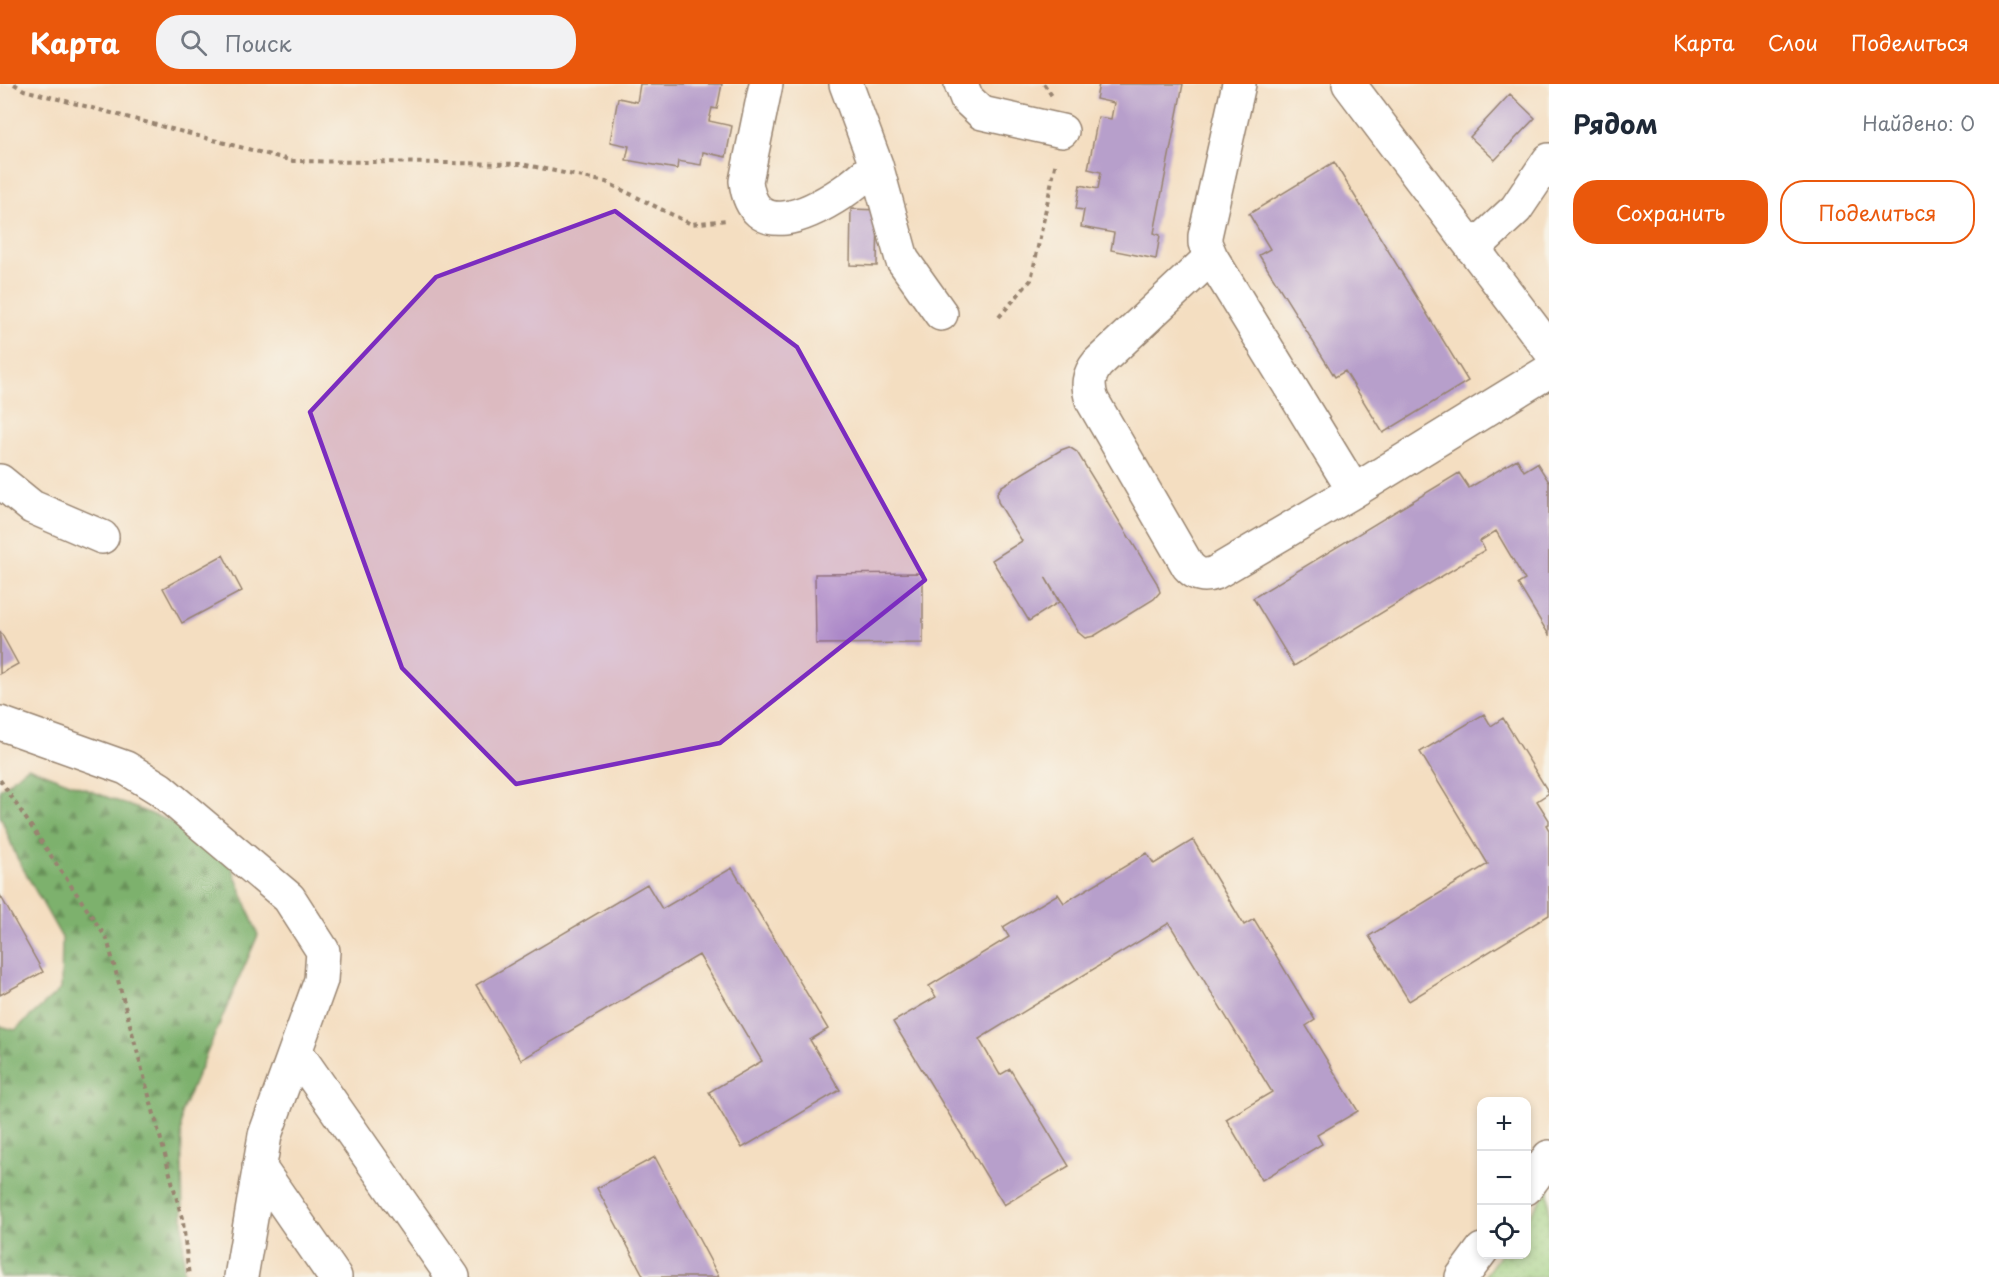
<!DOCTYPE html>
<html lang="ru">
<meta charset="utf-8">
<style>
:root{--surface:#fff;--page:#f2f2f3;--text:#1f2937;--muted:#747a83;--line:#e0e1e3;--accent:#ea580c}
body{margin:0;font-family:"Playpen Sans",sans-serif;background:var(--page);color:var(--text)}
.controls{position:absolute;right:18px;bottom:18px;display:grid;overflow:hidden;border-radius:12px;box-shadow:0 3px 9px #0003}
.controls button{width:54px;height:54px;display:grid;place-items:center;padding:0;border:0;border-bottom:2px solid var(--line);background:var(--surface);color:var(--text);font:30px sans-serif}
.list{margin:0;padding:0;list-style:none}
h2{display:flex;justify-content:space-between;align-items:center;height:78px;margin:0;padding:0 24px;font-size:26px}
h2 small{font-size:20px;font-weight:400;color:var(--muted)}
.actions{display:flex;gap:12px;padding:18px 24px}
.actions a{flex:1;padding:14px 0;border:2px solid var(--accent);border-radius:24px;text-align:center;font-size:21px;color:var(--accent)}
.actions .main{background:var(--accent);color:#fff}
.icon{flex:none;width:33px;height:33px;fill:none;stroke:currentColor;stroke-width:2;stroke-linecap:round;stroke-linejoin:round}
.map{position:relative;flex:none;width:1549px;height:1193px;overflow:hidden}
header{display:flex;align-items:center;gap:36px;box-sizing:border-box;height:84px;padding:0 30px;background:var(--accent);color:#fff}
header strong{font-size:28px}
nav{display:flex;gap:33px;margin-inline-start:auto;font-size:21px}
.search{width:420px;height:54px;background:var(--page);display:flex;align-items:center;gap:15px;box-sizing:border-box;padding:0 21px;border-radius:24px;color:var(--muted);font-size:22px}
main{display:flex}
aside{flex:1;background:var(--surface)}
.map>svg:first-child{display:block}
.grass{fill:url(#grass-dots);stroke:#6c7c4e;stroke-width:1.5}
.forest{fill:url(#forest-firs);stroke:#5c6e46;stroke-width:1.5}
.building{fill:#b79fcb}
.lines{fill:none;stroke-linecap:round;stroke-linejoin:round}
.minor-casing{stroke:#988470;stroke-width:36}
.path{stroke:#988470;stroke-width:4;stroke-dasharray:4.5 4.5;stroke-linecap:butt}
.minor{stroke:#fff;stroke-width:33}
.marked{fill:#7b2cbf;fill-opacity:0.2;stroke:#7b2cbf;stroke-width:4.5;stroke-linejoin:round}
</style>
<header>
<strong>Карта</strong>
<div class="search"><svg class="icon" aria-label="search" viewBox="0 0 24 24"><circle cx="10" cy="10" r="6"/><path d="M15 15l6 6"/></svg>Поиск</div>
<nav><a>Карта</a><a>Слои</a><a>Поделиться</a></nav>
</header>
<main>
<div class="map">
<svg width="1549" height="1193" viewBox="0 0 1549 1193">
<defs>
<pattern id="grass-dots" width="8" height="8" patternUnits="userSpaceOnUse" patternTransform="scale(1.5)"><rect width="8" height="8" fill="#9cce7e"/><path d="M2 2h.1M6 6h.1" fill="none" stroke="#87b16c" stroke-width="1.8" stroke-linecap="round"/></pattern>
<pattern id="forest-firs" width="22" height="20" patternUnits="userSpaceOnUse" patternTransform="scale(1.5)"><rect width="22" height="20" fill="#7db16d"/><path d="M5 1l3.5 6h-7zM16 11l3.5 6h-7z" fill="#689059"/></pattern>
</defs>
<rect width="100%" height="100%" fill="#f7f3e8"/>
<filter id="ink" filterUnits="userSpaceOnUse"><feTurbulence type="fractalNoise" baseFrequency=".0167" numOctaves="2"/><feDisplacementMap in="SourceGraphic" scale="12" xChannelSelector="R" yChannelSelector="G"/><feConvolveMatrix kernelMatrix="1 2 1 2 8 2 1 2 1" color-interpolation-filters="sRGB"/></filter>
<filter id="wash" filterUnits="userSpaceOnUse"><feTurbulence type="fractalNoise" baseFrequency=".008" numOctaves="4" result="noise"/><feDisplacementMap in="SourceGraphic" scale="24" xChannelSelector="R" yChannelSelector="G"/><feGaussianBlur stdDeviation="1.35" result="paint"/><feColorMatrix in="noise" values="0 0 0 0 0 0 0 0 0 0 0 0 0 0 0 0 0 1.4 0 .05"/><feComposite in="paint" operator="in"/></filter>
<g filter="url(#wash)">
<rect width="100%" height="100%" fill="#f4dec1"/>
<path class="grass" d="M1549 1104V1193H1484L1500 1171 1526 1170 1527 1135Z"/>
<path class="forest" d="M28 683 167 736 209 759 232 783 258 851 181 1029 184 1193H0V942L15 946 61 905 62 854 16 772 0 731V705Z"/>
<g id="blocks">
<path class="building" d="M640 0H722L717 25 712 24 709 37 732 42 726 73 703 68 701 81 678 77 677 85 626 76 629 62 610 58 618 14 637 18Z
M1099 0H1183L1154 149 1160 151 1156 175 1111 166 1114 149 1081 143 1084 126 1076 125 1080 101 1098 105 1101 88 1088 85 1098 33 1111 35 1114 19 1096 15Z
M1510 10 1535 34 1495 76 1470 53Z
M1334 78 1468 297 1383 349 1345 287 1335 293 1259 171 1270 165 1249 130Z
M851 125 878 126 877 182 850 181Z
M1069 363 1077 368 1157 499 1160 508 1154 515 1094 552 1085 554 1079 549 1045 493 1059 518 1029 537 992 476 1022 457 998 418 997 409 1002 402 1061 366Z
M1517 375 1524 387 1537 379 1549 398V551L1518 500 1525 496 1496 447 1480 457 1485 466 1294 582 1253 514 1459 389 1469 404Z
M223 471 242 507 182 539 163 504Z
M923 489V559L816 560 815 490Z
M0 547 18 580 0 590Z
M1484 630 1491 642 1503 634 1549 709 1537 717 1549 736V740L1546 741 1549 746V831L1409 917 1369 852 1488 780 1420 668Z
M1193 756 1244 841 1254 835 1315 936 1306 942 1358 1027 1317 1051 1322 1060 1262 1096 1226 1035 1272 1008 1169 839 979 955 1000 991 1010 985 1069 1082 1004 1121 893 938 936 913 929 902 1009 853 1003 843 1058 810 1064 819 1147 769 1154 780Z
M732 784 828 945 810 956 840 1006 742 1064 709 1008 762 977 699 871 521 976 476 901 647 800 662 825Z
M0 811 43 888 0 911Z
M655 1073 719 1193H644L597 1104Z"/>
</g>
</g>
<g filter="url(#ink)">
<use href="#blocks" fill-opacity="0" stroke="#988470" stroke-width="1.5"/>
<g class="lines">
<g class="minor-casing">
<path id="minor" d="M766 0 746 97C753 159 810 130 843 108 855 100 866 90 876 81
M846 0 876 81 902 175 941 230
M961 0 967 15 982 29 1062 47
M1239 0 1205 152V159L1211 173 1354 407 1549 287
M1349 0 1549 265
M1473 165 1516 125 1549 76
M1211 173 1098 279C1088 291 1087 301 1092 316L1188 482C1196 491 1204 493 1215 489L1354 407
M0 397 32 423 102 453
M0 639 126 684 160 705 289 814 323 867 321 896 265 1051 241 1193
M296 968 453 1193
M259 1083 335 1193
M1526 1104 1549 1073
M1462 1193 1482 1166"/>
</g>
<path class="path" d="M14 0 24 6 293 77 522 80 606 98 691 140 726 136
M1044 0 1052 12
M999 233 1031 196 1056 77
M0 696 107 855 183 1138 189 1193"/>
<use href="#minor" class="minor"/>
</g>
</g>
<path class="marked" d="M615 127 797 263 925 496 720 659 516 700 402 584 310 328 436 193Z"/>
</svg>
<div class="controls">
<button>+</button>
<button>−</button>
<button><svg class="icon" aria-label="locate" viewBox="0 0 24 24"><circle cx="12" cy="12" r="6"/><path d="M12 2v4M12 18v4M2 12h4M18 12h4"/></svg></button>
</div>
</div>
<aside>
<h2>Рядом<small>Найдено: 0</small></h2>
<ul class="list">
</ul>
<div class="actions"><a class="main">Сохранить</a><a>Поделиться</a></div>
</aside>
</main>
